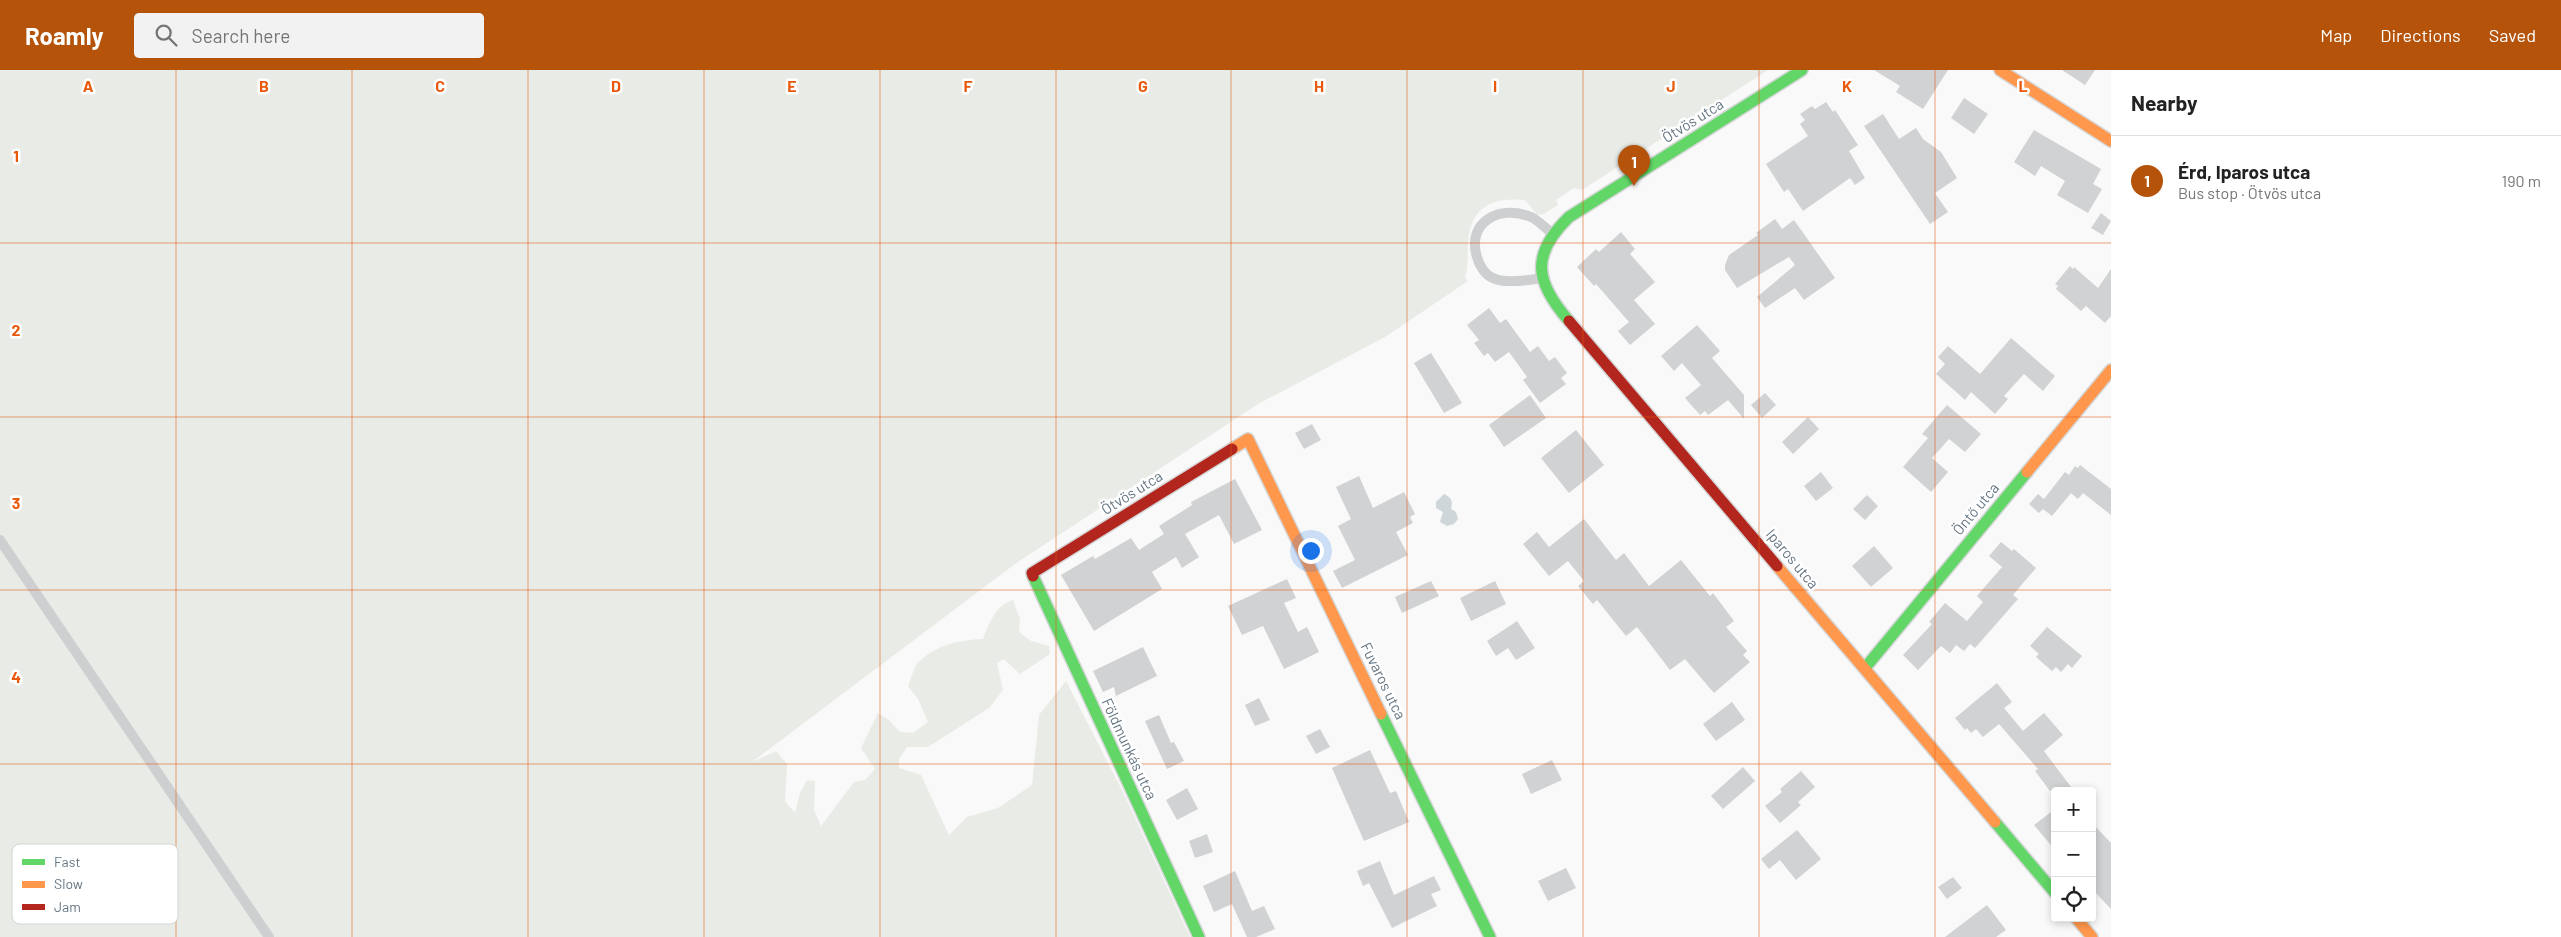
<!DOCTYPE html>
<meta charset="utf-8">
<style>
:root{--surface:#fff;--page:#f2f2f2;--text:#222;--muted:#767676;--line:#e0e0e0;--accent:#b45309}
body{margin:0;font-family:Barlow,sans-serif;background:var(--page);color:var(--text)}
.controls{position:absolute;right:15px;bottom:15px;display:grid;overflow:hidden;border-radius:5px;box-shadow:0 2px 8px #0003}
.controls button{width:45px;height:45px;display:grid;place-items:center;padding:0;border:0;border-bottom:1px solid var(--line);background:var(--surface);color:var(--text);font:25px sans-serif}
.you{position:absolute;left:1310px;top:480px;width:18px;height:18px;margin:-12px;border:4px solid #fff;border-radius:50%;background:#1a73e8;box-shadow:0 0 0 8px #1a73e833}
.badge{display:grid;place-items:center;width:32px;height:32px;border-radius:50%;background:var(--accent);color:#fff;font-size:16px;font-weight:700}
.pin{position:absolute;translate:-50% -41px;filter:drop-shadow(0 1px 2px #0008)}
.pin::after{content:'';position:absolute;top:26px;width:18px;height:15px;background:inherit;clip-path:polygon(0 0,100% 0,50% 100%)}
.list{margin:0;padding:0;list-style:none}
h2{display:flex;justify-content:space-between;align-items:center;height:65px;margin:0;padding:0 20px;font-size:21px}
h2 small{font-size:16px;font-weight:400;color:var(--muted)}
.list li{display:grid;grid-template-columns:32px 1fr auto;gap:15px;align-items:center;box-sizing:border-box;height:90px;padding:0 20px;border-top:1px solid var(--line)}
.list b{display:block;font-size:19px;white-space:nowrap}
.list p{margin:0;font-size:16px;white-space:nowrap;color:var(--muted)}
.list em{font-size:16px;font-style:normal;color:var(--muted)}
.icon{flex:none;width:28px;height:28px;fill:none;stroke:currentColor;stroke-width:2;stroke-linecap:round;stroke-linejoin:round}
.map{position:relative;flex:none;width:2111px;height:867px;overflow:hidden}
header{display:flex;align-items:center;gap:30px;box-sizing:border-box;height:70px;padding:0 25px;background:var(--accent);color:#fff}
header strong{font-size:24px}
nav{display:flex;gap:28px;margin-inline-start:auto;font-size:18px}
.search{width:350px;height:45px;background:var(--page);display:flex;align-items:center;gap:12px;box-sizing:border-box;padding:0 18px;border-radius:5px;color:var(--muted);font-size:19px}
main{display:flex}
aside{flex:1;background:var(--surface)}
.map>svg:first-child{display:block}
.green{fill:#e8ebe6}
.water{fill:#ced6d9}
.building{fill:#d0d2d3}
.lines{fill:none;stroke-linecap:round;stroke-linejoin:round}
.fast-casing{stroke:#d5d6d7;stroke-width:14}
.slow-casing{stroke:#d5d6d7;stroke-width:14}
.jam-casing{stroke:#d5d6d7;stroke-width:14}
.lane{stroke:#cecfd0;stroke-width:10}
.fast{stroke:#63d668;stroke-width:11}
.slow{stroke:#ff974d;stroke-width:11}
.jam{stroke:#b3261e;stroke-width:11}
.grid{fill:none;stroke:#e8590c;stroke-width:1;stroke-opacity:0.55}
.labels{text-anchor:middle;stroke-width:5;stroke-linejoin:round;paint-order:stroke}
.street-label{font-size:15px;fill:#657683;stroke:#fff}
.key{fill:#fff;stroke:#d1d6da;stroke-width:1}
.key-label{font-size:14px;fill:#657683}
.grid-label{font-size:16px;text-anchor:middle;font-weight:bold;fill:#e8590c;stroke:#fff;stroke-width:5;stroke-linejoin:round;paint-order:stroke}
</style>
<header>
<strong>Roamly</strong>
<div class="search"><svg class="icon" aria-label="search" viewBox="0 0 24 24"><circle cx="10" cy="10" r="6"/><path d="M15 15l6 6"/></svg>Search here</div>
<nav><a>Map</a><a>Directions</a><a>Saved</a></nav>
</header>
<main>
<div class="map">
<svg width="2111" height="867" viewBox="0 0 2111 867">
<rect width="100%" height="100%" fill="#f9f9f9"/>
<path class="green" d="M0 0H1768L1582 120 1574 118 1556 130 1558 135 1544 144 1537 145 1525 130C1492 127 1471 136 1468 173 1467 185 1469 195 1465 208L1468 211 1385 267 1258 334 1015 494 752 692 776 681 787 694 785 731 795 743 800 723 807 710 815 711 814 740 821 756 854 712 865 710 875 699 861 678 878 643 889 650 900 662 913 663 928 652 918 629 908 616C911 609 913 600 917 594 934 575 959 570 983 569 989 553 996 535 1013 530L1020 549 1019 562 1031 571 1049 576 1050 584 1020 604 1004 589 997 593 1003 620 989 638 928 677H907L899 689V698L921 705 949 765 967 747 998 738 1032 715 1039 645 1066 611 1124 724 1190 867H0Z"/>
<path class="water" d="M1444 424C1452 428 1453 431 1451 439L1456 442 1458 449 1454 454 1447 456 1440 452 1443 442 1436 438V432Z"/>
<path class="building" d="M1874 0H1948L1923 39 1896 22 1900 16Z
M2062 0H2095L2085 15Z
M1964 28 1988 44 1974 64 1951 48Z
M1826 32 1833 42 1835 40 1858 75 1849 81 1865 108 1855 115 1850 108 1803 141 1788 119 1784 122 1766 94 1808 66 1800 54 1805 50 1800 44 1812 36 1815 39Z
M1883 44 1899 69 1916 58 1923 69 1941 82 1957 108 1935 123 1948 142 1930 154 1864 56Z
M2034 60 2101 99 2093 114 2102 119 2088 143 2057 125 2065 111 2041 96 2035 106 2014 92Z
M2101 143 2111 151 2103 165 2091 158Z
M1775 149 1782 159 1794 150 1835 208 1804 230 1795 218 1765 238 1757 227 1795 195 1789 187 1737 218 1725 200V195L1729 185 1758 165 1756 163Z
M1621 162 1635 179 1630 184 1655 212 1634 230 1655 254 1630 275 1618 261 1629 252 1596 214 1594 216 1577 197 1596 179 1599 182Z
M2070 196 2073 199 2074 197 2098 218 2111 199V246L2105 253 2086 236 2081 241 2056 219 2058 216 2055 214Z
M1489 238 1500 253 1506 249 1530 282 1538 276 1549 291 1555 287 1567 303 1561 308 1566 314 1540 333 1523 310 1527 307 1509 282 1495 292 1488 283 1484 286 1474 273 1479 270 1467 255Z
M1697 255 1720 281 1712 288 1744 325V349L1728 330 1708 345 1705 341 1700 345 1685 328 1701 315 1682 293 1674 301 1661 286Z
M2011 268 2055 306 2043 321 2024 304 2004 326 2008 329 1995 344 1971 322 1965 330 1936 304 1945 294 1938 287 1948 276 1980 304Z
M1431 283 1462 333 1444 343 1414 293Z
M1765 323 1776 335 1762 348 1751 335Z
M1530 325 1546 348 1504 377 1489 355Z
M1947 335 1981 364 1965 382 1949 369 1932 388 1948 402 1931 422 1903 397 1928 368 1922 364Z
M1808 347 1819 359 1793 384 1782 372Z
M1312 354 1321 370 1304 379 1295 363Z
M1576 360 1604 395 1569 423 1541 388Z
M2080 395 2111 419V445L2083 423 2078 429 2071 423 2052 446 2043 439 2039 443 2029 434 2038 424 2044 429 2065 402 2069 405 2075 396 2078 398Z
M1821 402 1833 418 1816 431 1804 416Z
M1359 406 1373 438 1404 422 1415 444 1410 447 1413 453 1396 462 1408 485 1342 518 1333 501 1355 490 1338 456 1351 449 1336 417Z
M1235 409 1262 460 1234 474 1219 445 1185 464 1199 487 1182 498 1176 487 1152 502 1162 519 1094 561 1061 505 1093 486 1095 489 1131 468 1139 480 1164 464 1159 456 1192 435 1191 432Z
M1867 425 1878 436 1865 450 1853 439Z
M1584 449 1616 490 1624 483 1649 516 1681 490 1710 526 1713 523 1734 551 1726 557 1747 581 1743 585 1750 592 1714 623 1685 589 1670 600 1637 557 1626 566 1597 530 1593 534 1578 516 1584 511 1568 491 1549 506 1523 474 1537 462 1549 477Z
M2001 472 2012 481 2014 479 2036 498 2013 525 2018 529 1975 578 1970 574 1964 581 1956 575 1950 583 1941 576 1918 600 1903 585 1932 554 1929 552 1945 533 1967 551 1983 532 1977 526 2002 497 1989 486Z
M1874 476 1893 498 1871 517 1852 496Z
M1287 509 1296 528 1284 533 1298 562 1307 557 1319 582 1284 599 1263 556 1242 565 1228 536Z
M1431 511 1439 526 1402 543 1395 527Z
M1495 511 1506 534 1471 551 1460 528Z
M1517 551 1535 578 1516 590 1508 578 1496 586 1487 571Z
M2047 557 2082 586 2072 598 2068 594 2061 602 2056 597 2052 601 2036 587 2039 584 2030 576Z
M1143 577 1157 606 1116 626 1114 617 1103 622 1093 601Z
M1997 613 2012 632 2004 638 2023 661 2044 643 2063 665 2044 681 2074 721H2050L2035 701 2038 699 1999 654 1983 667 1976 659 1971 663 1967 658 1965 660 1955 648Z
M1259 628 1270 650 1255 656 1245 635Z
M1732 632 1745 650 1716 671 1703 654Z
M1159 645 1171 673 1174 672 1184 691 1167 699 1145 651Z
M1320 659 1330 677 1316 684 1306 666Z
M1370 680 1390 723 1396 721 1409 752 1364 771 1332 698Z
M1552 690 1562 710 1531 724 1522 704Z
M1743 697 1755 711 1723 739 1711 726Z
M1801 701 1815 717 1798 732 1801 735 1780 753 1765 736 1782 722 1780 719Z
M1187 718 1198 739 1177 750 1166 730Z
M2055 739V780L2034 755Z
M2092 753 2111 773V839L2092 819Z
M1797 760 1821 789 1796 810 1780 790 1769 799 1761 789Z
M1207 764 1213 782 1195 788 1189 771Z
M1380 791 1394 825 1434 806 1441 820 1431 824 1437 836 1392 858 1369 813 1363 816 1357 801Z
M1566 798 1576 818 1548 831 1538 811Z
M1235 801 1252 841 1264 836 1275 859 1256 867H1247L1232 834 1214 842 1203 816Z
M1953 807 1962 818 1947 829 1938 817Z
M1987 835 2006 860 1996 867H1945Z"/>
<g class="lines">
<g class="fast-casing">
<path id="fast" d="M1569 251C1535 212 1530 185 1569 147L1802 0
M1033 506 1199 867
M1865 598 2027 402
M1381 644 1490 867
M1995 752 2055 823"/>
</g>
<g class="slow-casing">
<path id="slow" d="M2000 0 2111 71
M1232 379 1248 369 1381 644
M2027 402 2111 300
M1777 496 1995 752
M2076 848 2092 867"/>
</g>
<g class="jam-casing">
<path id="jam" d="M1569 251 1777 496
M1033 506 1032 503 1232 379"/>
</g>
<path class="lane" d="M1542 208C1530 210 1504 214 1493 208 1485 205 1479 195 1477 187 1466 152 1500 134 1531 147 1538 150 1545 158 1552 163
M0 470 269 867"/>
<use href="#fast" class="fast"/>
<use href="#slow" class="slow"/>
<use href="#jam" class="jam"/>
</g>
<path class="grid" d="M176 0V867M352 0V867M528 0V867M704 0V867M880 0V867M1056 0V867M1231 0V867M1407 0V867M1583 0V867M1759 0V867M1935 0V867M0 173H2111M0 347H2111M0 520H2111M0 694H2111"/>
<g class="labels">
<g class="street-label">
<text transform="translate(1693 51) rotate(-32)" y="5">Ötvös utca</text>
<text transform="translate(1132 423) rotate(-32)" y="5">Ötvös utca</text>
<text transform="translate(1976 439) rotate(-50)" y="5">Öntő utca</text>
<text transform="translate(1792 489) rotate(50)" y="5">Iparos utca</text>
<text transform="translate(1383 611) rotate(64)" y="5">Fuvaros utca</text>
<text transform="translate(1129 679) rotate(65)" y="5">Földmunkás utca</text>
</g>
</g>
<rect x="12" y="774" width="166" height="80" rx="8" class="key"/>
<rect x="22" y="789" width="23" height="6" fill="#63d668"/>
<rect x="22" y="811" width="23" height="7" fill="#ff974d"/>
<rect x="22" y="834" width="23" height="6" fill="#b3261e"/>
<g class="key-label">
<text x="54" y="797">Fast</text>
<text x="54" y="819">Slow</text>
<text x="54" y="842">Jam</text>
</g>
<g class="grid-label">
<text x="88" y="22">A</text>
<text x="264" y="22">B</text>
<text x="440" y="22">C</text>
<text x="616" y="22">D</text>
<text x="792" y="22">E</text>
<text x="968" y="22">F</text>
<text x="1143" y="22">G</text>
<text x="1319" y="22">H</text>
<text x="1495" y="22">I</text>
<text x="1671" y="22">J</text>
<text x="1847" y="22">K</text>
<text x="2023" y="22">L</text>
<text x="16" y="92">1</text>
<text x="16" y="266">2</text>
<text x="16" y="439">3</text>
<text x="16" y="613">4</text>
</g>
</svg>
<div class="controls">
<button>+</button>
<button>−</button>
<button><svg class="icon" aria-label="locate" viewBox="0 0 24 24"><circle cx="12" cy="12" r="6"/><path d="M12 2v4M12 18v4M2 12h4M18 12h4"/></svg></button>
</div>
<div class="you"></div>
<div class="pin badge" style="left:1634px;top:116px">1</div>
</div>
<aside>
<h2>Nearby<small></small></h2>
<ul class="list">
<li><span class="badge">1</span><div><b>Érd, Iparos utca</b><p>Bus stop · Ötvös utca</p></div><em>190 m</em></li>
</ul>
</aside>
</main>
